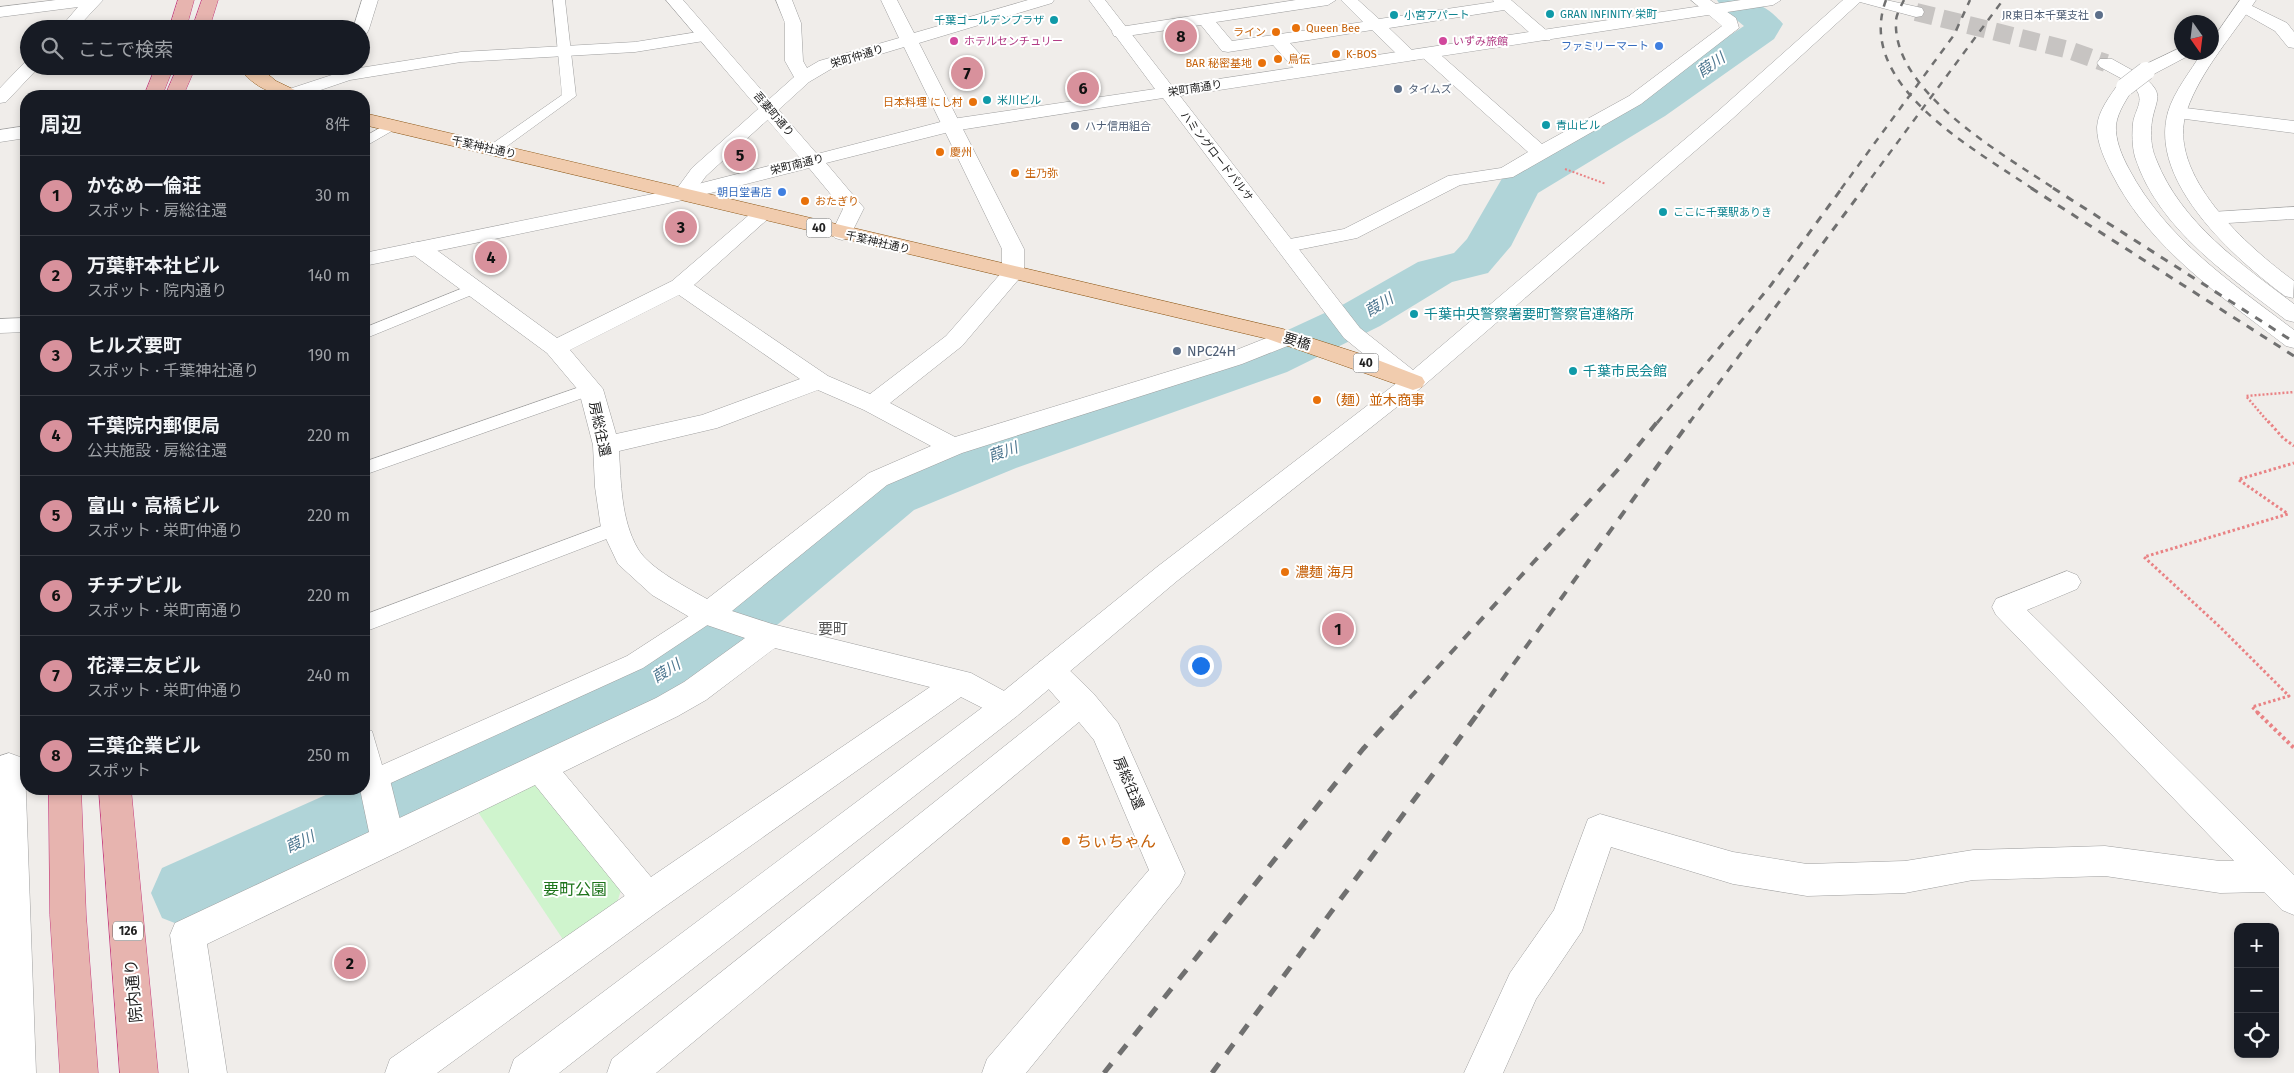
<!DOCTYPE html>
<html lang="ja">
<meta charset="utf-8">
<style>
:root{--surface:#171b24;--page:#20242c;--text:#f1f3f6;--muted:#9ea1a6;--line:#363941;--accent:#d8919c}
body{margin:0;font-family:"Fira Sans","Noto Sans JP",sans-serif;background:var(--page);color:var(--text)}
.controls{position:absolute;right:15px;bottom:15px;display:grid;overflow:hidden;border-radius:10px;box-shadow:0 2px 8px #0003}
.controls button{width:45px;height:45px;display:grid;place-items:center;padding:0;border:0;border-bottom:1px solid var(--line);background:var(--surface);color:var(--text);font:25px sans-serif}
.compass{position:absolute;left:2174px;top:15px;width:45px;height:45px;border-radius:50%;background:var(--surface);box-shadow:0 2px 8px #0003;rotate:166deg}
.you{position:absolute;left:1200px;top:665px;width:18px;height:18px;margin:-12px;border:4px solid #fff;border-radius:50%;background:#1a73e8;box-shadow:0 0 0 8px #1a73e833}
.badge{display:grid;place-items:center;width:32px;height:32px;border-radius:50%;background:var(--accent);color:#111;font-size:16px;font-weight:700}
.pin{position:absolute;translate:-50% -50%;border:2px solid #fff;box-shadow:0 1px 5px #0006}
.list{margin:0;padding:0;list-style:none}
h2{display:flex;justify-content:space-between;align-items:center;height:65px;margin:0;padding:0 20px;font-size:21px}
h2 small{font-size:16px;font-weight:400;color:var(--muted)}
.list li{display:grid;grid-template-columns:32px 1fr auto;gap:15px;align-items:center;box-sizing:border-box;height:80px;padding:0 20px;border-top:1px solid var(--line)}
.list b{display:block;font-size:19px;white-space:nowrap}
.list p{margin:0;font-size:16px;white-space:nowrap;color:var(--muted)}
.list em{font-size:16px;font-style:normal;color:var(--muted)}
.icon{flex:none;width:28px;height:28px;fill:none;stroke:currentColor;stroke-width:2;stroke-linecap:round;stroke-linejoin:round}
.map{position:relative;flex:none;width:2294px;height:1073px;overflow:hidden}
.search{position:absolute;background:var(--surface);box-shadow:0 2px 8px #0003;left:20px;top:20px;width:350px;height:55px;display:flex;align-items:center;gap:12px;box-sizing:border-box;padding:0 18px;border-radius:28px;color:var(--muted);font-size:19px}
.panel{position:absolute;background:var(--surface);box-shadow:0 2px 8px #0003;left:20px;top:90px;width:350px;height:705px;border-radius:20px}
.map>svg:first-child{display:block}
.park{fill:#cff4cd}
.lines{fill:none;stroke-linecap:round;stroke-linejoin:round}
.river{fill:#b0d4d8;fill-rule:evenodd}
.tertiary-tunnel{stroke:#c7c4c2;stroke-width:18;stroke-dasharray:18 9;stroke-linecap:butt}
.service-casing{stroke:#9f9f9f;stroke-width:1}
.pedestrian-casing{stroke:#9f9f9f;stroke-width:1}
.minor-casing{stroke:#9f9f9f;stroke-width:1}
.tertiary-casing{stroke:#9f9f9f;stroke-width:1}
.primary-casing{stroke:#8b5514;stroke-width:1}
.trunk-casing{stroke:#c63f7e;stroke-width:1}
.path-far3{stroke:#e98284;stroke-width:2;stroke-dasharray:2 2;stroke-linecap:butt}
.path-far2{stroke:#e98284;stroke-width:2.5;stroke-dasharray:2 2;stroke-linecap:butt}
.path-far1{stroke:#e98284;stroke-width:3;stroke-dasharray:2.5 2.5;stroke-linecap:butt}
.path{stroke:#e98284;stroke-width:4;stroke-dasharray:3 3;stroke-linecap:butt}
.service{fill:#fff;fill-rule:evenodd}
.pedestrian{fill:#fff;fill-rule:evenodd}
.minor{fill:#fff;fill-rule:evenodd}
.tertiary{fill:#fff;fill-rule:evenodd}
.primary{fill:#f1ccae;fill-rule:evenodd}
.trunk{fill:#e7b4af;fill-rule:evenodd}
.rail-far3{stroke:#707070;stroke-width:2.5;stroke-dasharray:7 7;stroke-linecap:butt}
.rail-far2{stroke:#707070;stroke-width:3;stroke-dasharray:8 8;stroke-linecap:butt}
.rail-far1{stroke:#707070;stroke-width:4;stroke-dasharray:10 10;stroke-linecap:butt}
.rail{stroke:#707070;stroke-width:5;stroke-dasharray:12 12;stroke-linecap:butt}
.tertiary-bridge-casing{stroke:#9f9f9f;stroke-width:19;stroke-linecap:butt}
.tertiary-bridge{stroke:#fff;stroke-width:18}
.culture-dot{fill:#0f9aa8;stroke:#fff;stroke-width:2}
.service-dot{fill:#5c6f8a;stroke:#fff;stroke-width:2}
.food-dot{fill:#e8710a;stroke:#fff;stroke-width:2}
.hotel-dot{fill:#d1479c;stroke:#fff;stroke-width:2}
.shop-dot{fill:#3f7fe0;stroke:#fff;stroke-width:2}
.labels{text-anchor:middle;stroke-width:4;stroke-linejoin:round;paint-order:stroke}
.far-culture-label{font-size:11px;fill:#0d838f;stroke:#fff;text-anchor:start}
.far-service-label{font-size:11px;fill:#4e5e75;stroke:#fff;text-anchor:start}
.far-food-label{font-size:11px;fill:#c56008;stroke:#fff;text-anchor:start}
.far-hotel-label{font-size:11px;fill:#b23c85;stroke:#fff;text-anchor:start}
.far-shop-label{font-size:11px;fill:#366cbe;stroke:#fff;text-anchor:end}
.far-street-label{font-size:11px;fill:#222;stroke:#fff}
.shield{fill:#fff;stroke:#646464;stroke-width:1}
.shield-label{font-size:12px;font-weight:bold;fill:#222}
.culture-label{font-size:14px;fill:#0d838f;stroke:#fff;text-anchor:start}
.street-label{font-size:14px;fill:#222;stroke:#fff}
.service-label{font-size:14px;fill:#4e5e75;stroke:#fff;text-anchor:start}
.food-label{font-size:14px;fill:#c56008;stroke:#fff;text-anchor:start}
.water-label{font-size:15px;font-style:italic;fill:#4e7790;stroke:#fff}
.neighbourhood-label{font-size:15px;fill:#555;stroke:#fff}
.near-food-label{font-size:16px;fill:#c56008;stroke:#fff;text-anchor:start}
.near-park-label{font-size:16px;fill:#1e741b;stroke:#fff}
.near-street-label{font-size:16px;fill:#222;stroke:#fff}
</style>
<div class="map">
<svg width="2294" height="1073" viewBox="0 0 2294 1073">
<rect width="100%" height="100%" fill="#f0edea"/>
<path class="park" d="M523 783 538 784 622 887 615 909 564 941 474 806Z"/>
<g class="lines">
<path class="river" d="M1717 0C1748 0 1762 0 1783 24L1774 39 1665 116 1538 193 1511 246 1488 273 1452 282 1380 326 1287 372 1016 468 914 510 782 621 717 672 654 713 468 798 218 918 190 929 162 918 151 893 162 868 339 789H364V778L606 673 669 636 736 587 872 480 976 440 1249 348 1344 304 1418 262 1454 253 1467 239 1504 175 1635 98 1744 26 1722 8Z"/>
<path class="tertiary-tunnel" d="M1916 12 2069 50 2106 63"/>
<g class="service-casing">
<path id="service" d="M553 0H565L576 96 499 152H489L487 149 489 146 562 95Z
M392 121 399 125 397 128 364 147V137Z
M473 284 481 289 479 292 364 339V328Z
M591 383 597 385 600 389 597 393 364 475V462Z
M615 521 622 523 625 528 622 533 364 632V615Z
M708 606 715 608 719 614 715 620 643 668 382 787 374 790 366 787 364 729 372 731 382 765 627 656 701 608Z"/>
</g>
<g class="pedestrian-casing">
<path id="pedestrian" d="M374 766 386 770 390 780 405 840 400 851 207 944 227 1073H189L170 935 175 923 369 832 360 789H364V770Z
M648 883 660 888 666 899 660 910 437 1073H385L390 1059 636 888Z"/>
</g>
<g class="minor-casing">
<path id="minor" d="M56 0H103L76 29H59L78 7 0 17V7Z
M362 0H378L369 29 367 33 361 34V29H353Z
M776 0H792L801 23 803 61 807 68 819 61 899 38 881 0H897L914 33 1028 0H1054L1052 3 919 43 1024 249V273L962 346 890 403 955 437 1226 354 1279 333 1287 331 1295 333 1299 338 1295 343 1242 364 962 453 887 485 732 611 772 624 971 673 1017 698 1022 707 1017 716 1006 720 961 697 660 910 648 915 636 910 535 785 400 851 388 855 376 851 371 840 376 829 656 698 684 682 745 638 698 622 652 595 618 564 601 528 595 487 593 445 579 391 547 353 411 253 408 248 411 243 419 242 427 243 557 338 672 281 756 209 763 207 770 209 773 213 770 217 694 285 828 376 870 394 946 336 1002 272V249L904 47 831 69 809 82 706 176 690 198 683 200 676 198 673 194 692 168 794 77 785 61V23ZM679 295 800 379 702 415 616 434 603 389 570 350ZM818 390 864 410 931 446 869 473 707 599C688 588 650 569 638 549 621 520 621 483 619 451L717 428ZM775 648 930 687 651 877 563 772 678 716 706 700Z
M1296 0H1336L1328 5 1216 22 1232 41 1363 22 1341 0H1358L1379 19 1494 2 1493 0H1511L1553 36 1550 40H1538L1504 10 1389 28 1418 56 1415 60H1403L1372 30 1290 43 1315 71 1312 75H1300L1273 45 1228 52 1222 51 1201 25 1120 37 1114 36 1112 32 1114 28 1120 27Z
M1691 0H1710L1736 18 1739 28 1641 104 1513 177 1460 185 1357 238 1287 252 1279 251 1276 246 1279 241 1344 229 1448 176 1501 168 1528 152 1422 57 1419 53 1422 49H1434L1542 144 1629 96 1722 26Z
M2244 2 2287 23 2294 32V48L2288 47 2275 31 2238 10 2236 7Z
M704 31 710 32 713 36 710 40 635 52 461 62 350 80 303 96 280 95 283 91 347 70 461 52 635 42Z
M29 61V66H40L6 102 0 103V88L25 62Z
M2177 107 2294 121V133L2170 117 2168 113 2170 109Z
M26 126V138L0 142V130Z
M2294 207V219L2212 224 2205 222 2202 218 2205 214 2212 212Z
M26 318V332L0 333V319Z
M2067 571 2077 575 2081 582 2077 589 2027 610 2294 875V915L2282 910 2264 892 2220 893 2105 876 1973 880 1905 893 1807 896 1733 884 1611 847 1582 931 1536 999 1503 1073H1464L1510 973 1554 910 1588 819 1600 814 1733 852 1807 864 1905 861 1973 850 2105 846 2220 861H2234L1996 615 1992 607 1996 599Z
M1050 658 1061 662 1093 693 1118 723 1185 873 1180 884 1026 1073H982L987 1059 1149 870 1094 740 1079 722 656 1073H607L612 1059 1060 702 1039 678 1035 670 1039 662Z
M9 753 20 757 25 767 36 1073H0V756Z"/>
</g>
<g class="tertiary-casing">
<path id="tertiary" d="M666 0H683L817 154 952 119 1155 89 1089 0H1105L1172 86 1741 0H1781L1773 5 1180 96 1360 328 1413 370 1717 112 1843 0H1886L1922 8 1924 12 1922 16 1916 17 1860 2 1731 120 1422 387 1177 581 1017 716 559 1073H509L514 1059 995 698 1157 567 1398 382 1344 338 1163 98 953 131 826 163 864 208 849 238 842 240 835 238 831 234 843 209 809 168 683 200 364 266V253L682 188 800 158Z
M2240 0H2256C2233 35 2201 70 2187 110 2164 174 2249 248 2294 281L2293 298 2285 296C2235 259 2148 182 2168 112 2174 91 2191 71 2202 52H2212V40Z
M2182 47V52H2190L2188 56 2152 75H2141C2166 94 2156 98 2152 121 2150 133 2151 148 2156 159 2181 223 2241 264 2294 304V322L2286 320C2229 276 2158 229 2135 157 2132 146 2132 133 2133 123 2135 109 2146 100 2134 87 2127 99 2118 111 2116 125 2115 140 2122 156 2129 169 2166 239 2232 283 2294 330V348L2286 346C2221 296 2150 249 2112 174 2105 160 2097 144 2097 127 2098 111 2110 96 2119 83L2128 82 2100 67 2097 63 2100 59H2112L2139 74 2137 71 2140 67Z"/>
</g>
<g class="primary-casing">
<path id="primary" d="M238 66H258L276 81 299 92 302 96C277 98 253 88 238 66Z
M364 113 1283 329 1370 357 1422 377 1425 382 1422 387 1413 390 1268 339 364 125Z"/>
</g>
<g class="trunk-casing">
<path id="trunk" d="M178 0H194L186 29H169Z
M202 0H218L209 29H192Z
M156 66H174L162 96H144Z
M178 66H196L183 96H165Z
M49 789H81L86 915 98 1073H60L50 915Z
M99 789H131L158 1073H120Z"/>
</g>
<path class="path-far3" d="M1565 169 1606 184"/>
<path class="path-far2" d="M2269 423 2246 396 2294 392"/>
<path class="path-far1" d="M2268 421 2283 438 2294 446
M2240 479 2294 463
M2239 480 2288 514 2144 557 2220 627 2289 696 2252 707 2258 713"/>
<path class="path" d="M2257 712 2294 748"/>
<use href="#service" class="service"/>
<use href="#pedestrian" class="pedestrian"/>
<use href="#minor" class="minor"/>
<use href="#tertiary" class="tertiary"/>
<use href="#primary" class="primary"/>
<use href="#trunk" class="trunk"/>
<path class="rail-far3" d="M1886 0C1854 85 1976 150 2033 189
M1904 0C1901 6 1896 15 1896 21 1892 92 2004 155 2055 189
M1841 189 1954 35 1970 0
M1863 189 2003 0"/>
<path class="rail-far2" d="M2031 188 2294 356
M2053 188 2294 342
M1657 423 1771 285 1842 188
M1689 423 1864 188"/>
<path class="rail-far1" d="M1396 713 1624 463 1658 421
M1478 713 1690 421"/>
<path class="rail" d="M1104 1073 1363 749 1397 712
M1212 1073 1479 712"/>
<g class="tertiary-bridge-casing">
<path id="tertiary-bridge" d="M2125 87 2146 71"/>
</g>
<use href="#tertiary-bridge" class="tertiary-bridge"/>
</g>
<g class="culture-dot">
<circle cx="1550" cy="14" r="5"/>
<circle cx="1394" cy="15" r="5"/>
<circle cx="1054" cy="20" r="5"/>
<circle cx="987" cy="100" r="5"/>
<circle cx="1546" cy="125" r="5"/>
<circle cx="1663" cy="212" r="5"/>
<circle cx="1414" cy="314" r="5"/>
<circle cx="1573" cy="371" r="5"/>
</g>
<g class="service-dot">
<circle cx="2099" cy="15" r="5"/>
<circle cx="1398" cy="89" r="5"/>
<circle cx="1075" cy="126" r="5"/>
<circle cx="1177" cy="351" r="5"/>
</g>
<g class="food-dot">
<circle cx="1296" cy="28" r="5"/>
<circle cx="1276" cy="32" r="5"/>
<circle cx="1336" cy="54" r="5"/>
<circle cx="1278" cy="59" r="5"/>
<circle cx="1262" cy="63" r="5"/>
<circle cx="973" cy="102" r="5"/>
<circle cx="940" cy="152" r="5"/>
<circle cx="1015" cy="173" r="5"/>
<circle cx="805" cy="201" r="5"/>
<circle cx="1317" cy="400" r="5"/>
<circle cx="1285" cy="572" r="5"/>
<circle cx="1066" cy="841" r="5"/>
</g>
<g class="hotel-dot">
<circle cx="954" cy="41" r="5"/>
<circle cx="1443" cy="41" r="5"/>
</g>
<g class="shop-dot">
<circle cx="1659" cy="46" r="5"/>
<circle cx="782" cy="192" r="5"/>
</g>
<g class="labels">
<g class="far-culture-label">
<text x="1560" y="18">GRAN INFINITY 栄町</text>
<text x="1404" y="19">小宮アパート</text>
<text x="1044" y="24" text-anchor="end">千葉ゴールデンプラザ</text>
<text x="997" y="104">米川ビル</text>
<text x="1556" y="129">青山ビル</text>
<text x="1673" y="216">ここに千葉駅ありき</text>
</g>
<g class="far-service-label">
<text x="2089" y="19" text-anchor="end">JR東日本千葉支社</text>
<text x="1408" y="93">タイムズ</text>
<text x="1085" y="130">ハナ信用組合</text>
</g>
<g class="far-food-label">
<text x="1306" y="32">Queen Bee</text>
<text x="1266" y="36" text-anchor="end">ライン</text>
<text x="1346" y="58">K-BOS</text>
<text x="1288" y="63">鳥伝</text>
<text x="1252" y="67" text-anchor="end">BAR 秘密基地</text>
<text x="963" y="106" text-anchor="end">日本料理 にし村</text>
<text x="950" y="156">慶州</text>
<text x="1025" y="177">生乃弥</text>
<text x="815" y="205">おたぎり</text>
</g>
<g class="far-hotel-label">
<text x="964" y="45">ホテルセンチュリー</text>
<text x="1453" y="45">いずみ旅館</text>
</g>
<g class="far-shop-label">
<text x="1649" y="50">ファミリーマート</text>
<text x="772" y="196">朝日堂書店</text>
</g>
<g class="far-street-label">
<text transform="translate(857 56) rotate(-17)" y="4">栄町仲通り</text>
<text transform="translate(1195 88) rotate(-9)" y="4">栄町南通り</text>
<text transform="translate(774 114) rotate(49)" y="4">吾妻町通り</text>
<text transform="translate(484 147) rotate(13)" y="4">千葉神社通り</text>
<text transform="translate(1217 156) rotate(52)" y="4">ハミングロードパルサ</text>
<text transform="translate(797 164) rotate(-14)" y="4">栄町南通り</text>
<text transform="translate(878 242) rotate(13)" y="4">千葉神社通り</text>
</g>
<g class="shield">
<rect x="806.5" y="218.5" width="25" height="19" rx="4"/>
<rect x="1353.5" y="353.5" width="25" height="19" rx="4"/>
<rect x="113" y="921.5" width="30" height="19" rx="4"/>
</g>
<g class="shield-label">
<text x="819" y="232">40</text>
<text x="1366" y="367">40</text>
<text x="128" y="935">126</text>
</g>
<g class="culture-label">
<text x="1424" y="319">千葉中央警察署要町警察官連絡所</text>
<text x="1583" y="376">千葉市民会館</text>
</g>
<g class="street-label">
<text transform="translate(1297 341) rotate(17)" y="5">要橋</text>
<text transform="translate(600 429) rotate(78)" y="5">房総往還</text>
<text transform="translate(1129 783) rotate(67)" y="5">房総往還</text>
</g>
<g class="service-label">
<text x="1187" y="356">NPC24H</text>
</g>
<g class="food-label">
<text x="1327" y="405">（麺）並木商事</text>
<text x="1295" y="577">濃麺 海月</text>
</g>
<g class="water-label">
<text transform="translate(1711 65) rotate(-35)" y="5">葭川</text>
<text transform="translate(1379 305) rotate(-31)" y="5">葭川</text>
<text transform="translate(1003 452) rotate(-20)" y="5">葭川</text>
<text transform="translate(666 671) rotate(-32)" y="5">葭川</text>
<text transform="translate(300 842) rotate(-25)" y="5">葭川</text>
</g>
<g class="neighbourhood-label">
<text x="833" y="634">要町</text>
</g>
<g class="near-food-label">
<text x="1076" y="847">ちぃちゃん</text>
</g>
<g class="near-park-label">
<text x="575" y="895">要町公園</text>
</g>
<g class="near-street-label">
<text transform="translate(133 991) rotate(-95)" y="6">院内通り</text>
</g>
</g>
</svg>
<div class="controls">
<button>+</button>
<button>−</button>
<button><svg class="icon" aria-label="locate" viewBox="0 0 24 24"><circle cx="12" cy="12" r="6"/><path d="M12 2v4M12 18v4M2 12h4M18 12h4"/></svg></button>
</div>
<svg class="compass" viewBox="-18 -18 36 36"><path d="M0-13l5 13h-10z" fill="#e53935"/><path d="M0 13l5-13h-10z" fill="#9ea1a6"/></svg>
<div class="you"></div>
<div class="pin badge" style="left:1338px;top:629px">1</div>
<div class="pin badge" style="left:350px;top:963px">2</div>
<div class="pin badge" style="left:681px;top:227px">3</div>
<div class="pin badge" style="left:491px;top:257px">4</div>
<div class="pin badge" style="left:740px;top:155px">5</div>
<div class="pin badge" style="left:1083px;top:88px">6</div>
<div class="pin badge" style="left:967px;top:73px">7</div>
<div class="pin badge" style="left:1181px;top:36px">8</div>
<div class="search"><svg class="icon" aria-label="search" viewBox="0 0 24 24"><circle cx="10" cy="10" r="6"/><path d="M15 15l6 6"/></svg>ここで検索</div>
<section class="panel">
<h2>周辺<small>8件</small></h2>
<ul class="list">
<li><span class="badge">1</span><div><b>かなめ一倫荘</b><p>スポット · 房総往還</p></div><em>30 m</em></li>
<li><span class="badge">2</span><div><b>万葉軒本社ビル</b><p>スポット · 院内通り</p></div><em>140 m</em></li>
<li><span class="badge">3</span><div><b>ヒルズ要町</b><p>スポット · 千葉神社通り</p></div><em>190 m</em></li>
<li><span class="badge">4</span><div><b>千葉院内郵便局</b><p>公共施設 · 房総往還</p></div><em>220 m</em></li>
<li><span class="badge">5</span><div><b>富山・高橋ビル</b><p>スポット · 栄町仲通り</p></div><em>220 m</em></li>
<li><span class="badge">6</span><div><b>チチブビル</b><p>スポット · 栄町南通り</p></div><em>220 m</em></li>
<li><span class="badge">7</span><div><b>花澤三友ビル</b><p>スポット · 栄町仲通り</p></div><em>240 m</em></li>
<li><span class="badge">8</span><div><b>三葉企業ビル</b><p>スポット</p></div><em>250 m</em></li>
</ul>
</section>
</div>
